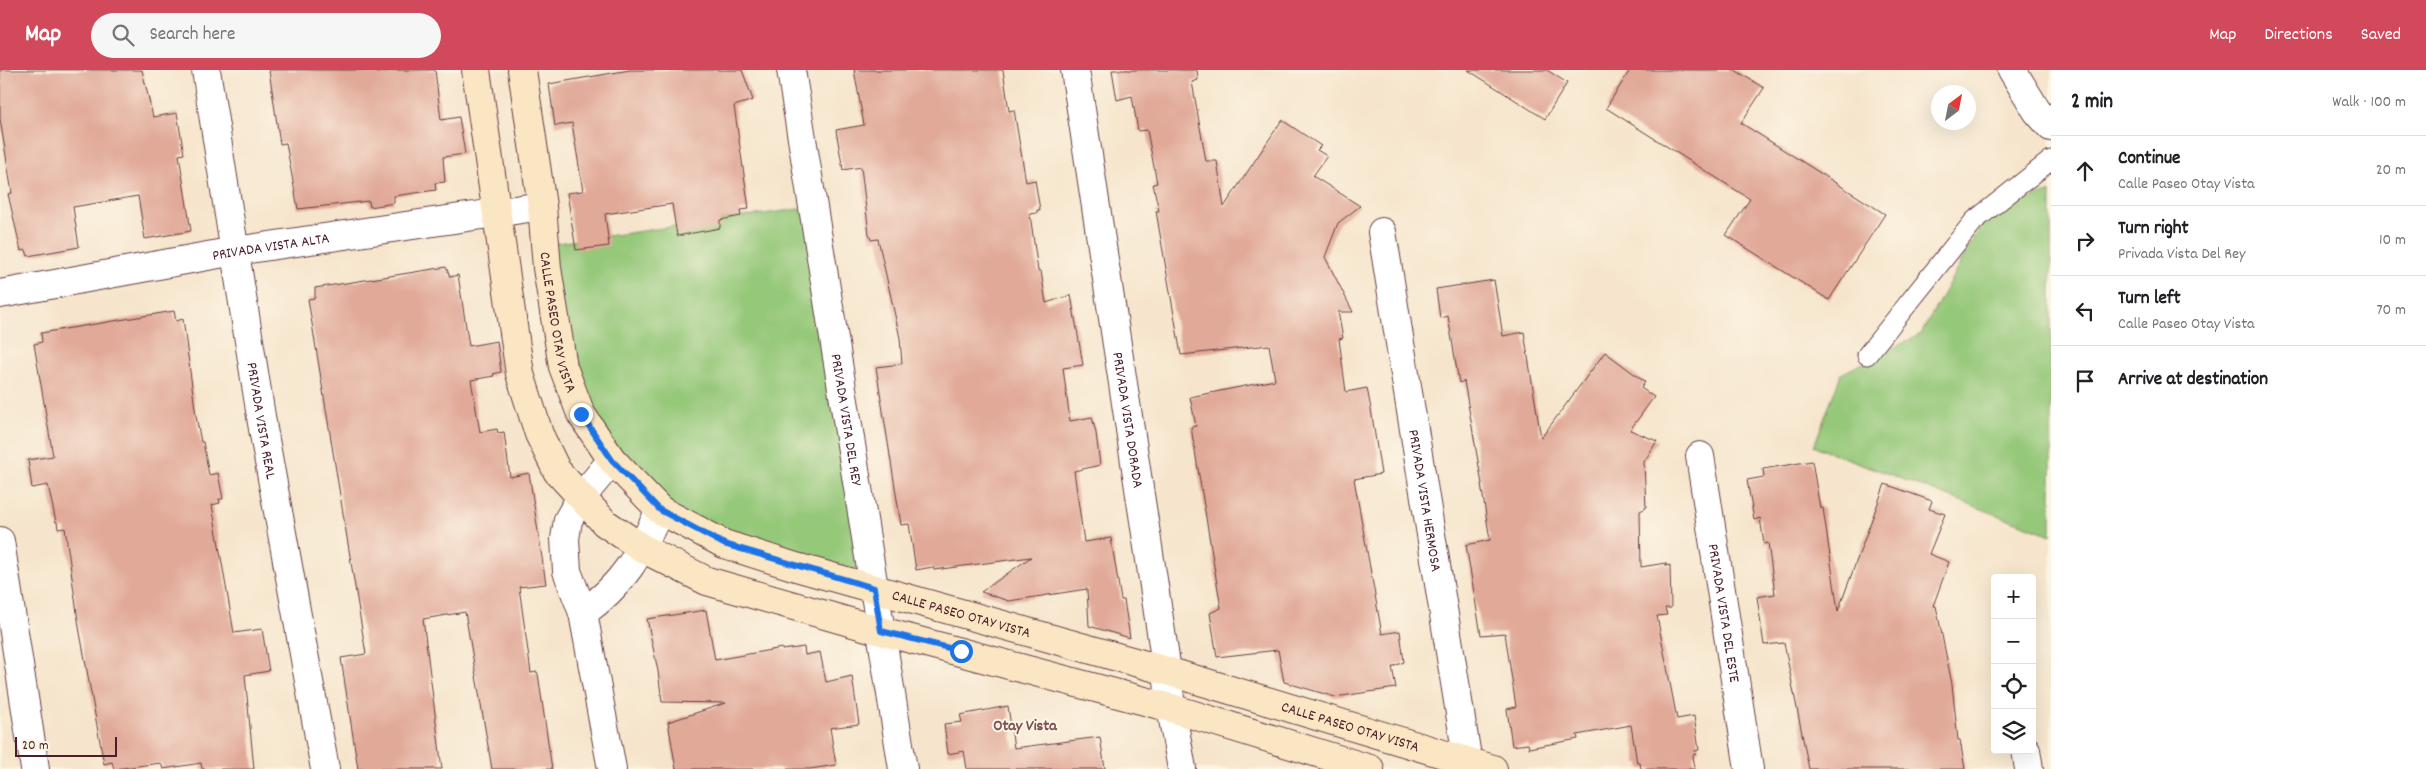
<!DOCTYPE html>
<meta charset="utf-8">
<style>
:root{--surface:#fff;--page:#f6f6f6;--text:#202124;--muted:#757577;--line:#e0e0e0;--accent:#d1495b}
body{margin:0;font-family:Dekko,sans-serif;background:var(--page);color:var(--text)}
.controls{position:absolute;right:15px;bottom:15px;display:grid;overflow:hidden;border-radius:5px;box-shadow:0 5px 20px #0002}
.controls button{width:45px;height:45px;display:grid;place-items:center;padding:0;border:0;border-bottom:1px solid var(--line);background:var(--surface);color:var(--text);font:25px sans-serif}
.compass{position:absolute;left:1931px;top:15px;width:45px;height:45px;border-radius:50%;background:var(--surface);box-shadow:0 5px 20px #0002;rotate:32deg}
.scale{position:absolute;left:15px;bottom:12px;width:102px;box-sizing:border-box;padding-left:5px;border:2px solid #4a1f2b;border-top:0;font-size:14px;line-height:18px;white-space:nowrap;color:#4a1f2b;-webkit-text-stroke:4px #fcf5e5;paint-order:stroke}
.stop{position:absolute;width:15px;height:15px;margin:-11px;border:4px solid #1a73e8;border-radius:50%;background:#fff}
.stop.end{background:#1a73e8;border-color:#fff;box-shadow:0 1px 5px #0008}
.list{margin:0;padding:0;list-style:none}
h2{display:flex;justify-content:space-between;align-items:center;height:65px;margin:0;padding:0 20px;font-size:21px}
h2 small{font-size:16px;font-weight:400;color:var(--muted)}
.list li{display:grid;grid-template-columns:32px 1fr auto;gap:15px;align-items:center;box-sizing:border-box;height:70px;padding:0 20px;border-top:1px solid var(--line)}
.list b{display:block;font-size:19px;white-space:nowrap}
.list p{margin:0;font-size:16px;white-space:nowrap;color:var(--muted)}
.list em{font-size:16px;font-style:normal;color:var(--muted)}
.icon{flex:none;width:28px;height:28px;fill:none;stroke:currentColor;stroke-width:2;stroke-linecap:round;stroke-linejoin:round}
.map{position:relative;flex:none;width:2051px;height:699px;overflow:hidden}
header{display:flex;align-items:center;gap:30px;box-sizing:border-box;height:70px;padding:0 25px;background:var(--accent);color:#fff}
header strong{font-size:24px}
nav{display:flex;gap:28px;margin-inline-start:auto;font-size:18px}
.search{width:350px;height:45px;background:var(--page);display:flex;align-items:center;gap:12px;box-sizing:border-box;padding:0 18px;border-radius:28px;color:var(--muted);font-size:19px}
main{display:flex}
aside{flex:1;background:var(--surface)}
.map>svg:first-child{display:block}
.green{fill:#95c879;stroke:#707452}
.building{fill:#e1a998}
.lines{fill:none;stroke-linecap:round;stroke-linejoin:round}
.lane-casing{stroke:#643d43;stroke-width:21}
.street-casing{stroke:#643d43;stroke-width:30}
.secondary-casing{stroke:#643d43;stroke-width:30}
.lane{stroke:#fff;stroke-width:19}
.street{stroke:#fff;stroke-width:28}
.secondary{stroke:#fbe6c4;stroke-width:28}
.route{stroke:#1a73e8;stroke-width:6}
.labels{text-anchor:middle;stroke-width:4;stroke-linejoin:round;paint-order:stroke}
.street-label{font-size:15px;fill:#4a1f2b;stroke:#fcf5e5}
.neighbourhood-label{font-size:16px;font-weight:bold;fill:#7f4f51;stroke:#fcf5e5}
</style>
<header>
<strong>Map</strong>
<div class="search"><svg class="icon" aria-label="search" viewBox="0 0 24 24"><circle cx="10" cy="10" r="6"/><path d="M15 15l6 6"/></svg>Search here</div>
<nav><a>Map</a><a>Directions</a><a>Saved</a></nav>
</header>
<main>
<div class="map">
<svg width="2051" height="699" viewBox="0 0 2051 699">
<rect width="100%" height="100%" fill="#fcf5e5"/>
<filter id="ink" filterUnits="userSpaceOnUse"><feTurbulence type="fractalNoise" baseFrequency=".02" numOctaves="2"/><feDisplacementMap in="SourceGraphic" scale="10" xChannelSelector="R" yChannelSelector="G"/><feConvolveMatrix kernelMatrix="1 2 1 2 8 2 1 2 1" color-interpolation-filters="sRGB"/></filter>
<filter id="wash" filterUnits="userSpaceOnUse"><feTurbulence type="fractalNoise" baseFrequency=".0096" numOctaves="4" result="noise"/><feDisplacementMap in="SourceGraphic" scale="20" xChannelSelector="R" yChannelSelector="G"/><feGaussianBlur stdDeviation="1.12" result="paint"/><feColorMatrix in="noise" values="0 0 0 0 0 0 0 0 0 0 0 0 0 0 0 0 0 1.4 0 .05"/><feComposite in="paint" operator="in"/></filter>
<g filter="url(#wash)">
<rect width="100%" height="100%" fill="#f6e5cc"/>
<path class="green" d="M2051 122V465L1814 376 1841 304 1921 264 1988 143Z
M820 136 874 518 660 440 581 344 550 174Z"/>
<g id="blocks">
<path class="building" d="M0 0H142L153 47 177 43 184 84 179 85 191 161 145 169 138 126 73 137 79 177 28 186 26 180 21 181 8 124 12 123 0 49Z
M269 0H376L377 3 395 0H435L441 50 459 47 465 84 443 87 445 112 435 113 436 120 394 126V133L370 137 369 131 298 139 286 73 280 74Z
M630 0H742L753 30 734 36 749 139 740 140 741 146 720 150V158L677 166 672 134 605 144 609 176 576 180 567 123 583 121 572 53 555 56 549 14Z
M854 0H1003L1009 41 1014 40 1026 112 1035 110 1040 140H1037V143L1030 144 1038 201H1041L1046 233 1071 225 1083 295 1063 298 1070 351 1092 347 1096 363 1100 395 1074 401 1084 472 1111 468 1121 530H1124L1130 568 1089 556 1087 519 1009 531 981 522 1031 487 934 500 933 497 916 500 909 454 901 455 876 297 902 294 900 268 878 169 871 170 869 164 861 97 843 100 836 60 864 55Z
M1112 0H1197L1198 10 1192 12 1206 91H1217L1224 137 1282 50 1321 76 1317 80 1327 86 1313 106 1360 136 1338 153 1325 187 1353 242H1338L1343 268 1339 269 1346 322 1367 318 1371 339 1381 404 1354 409 1382 564 1400 561 1404 592 1392 597 1396 618 1335 627 1284 612 1278 580 1217 587 1210 543 1221 538 1191 357 1196 356 1190 327 1275 310 1269 275 1181 285 1156 141H1159L1153 114 1157 113 1147 60 1138 61 1132 26 1117 30Z
M1468 0H1547L1567 13 1545 49Z
M1630 0H1735L1764 18 1741 53 1885 144 1829 230 1726 165 1750 129 1606 38Z
M446 197 450 207 458 205 469 276 497 271 501 302 493 304 494 306 471 310 480 362 497 359 498 363 504 362 510 407 529 403 546 514 519 517 531 603 537 602 538 604 552 699H492L465 542 423 549 442 699H358L341 588 366 584 308 229 315 228V218Z
M1494 210 1503 266 1524 262 1541 368 1605 282 1645 312 1641 318 1654 327 1630 360 1657 371 1644 392 1646 438 1640 441 1641 497 1666 493V496L1670 495 1671 538H1665L1667 545 1657 546 1677 649 1694 646 1699 680 1695 681 1696 684 1693 685 1695 699H1641L1640 693H1637L1631 655 1577 665 1578 669 1529 678 1528 674 1512 676 1507 639 1516 637 1505 563 1481 565 1466 475 1490 470 1481 414H1482L1464 311 1459 313 1448 246 1440 248 1436 219Z
M174 241 176 251 183 249 196 346 201 372H203L209 405 218 403 223 429H219L220 433 212 435 234 563 262 559 269 601 245 605 254 699H202L201 693 163 699 161 693 114 699 112 692 104 694 79 557 65 458 58 459 57 452H56L48 415 32 418 28 390 53 386 34 274 42 272 41 263Z
M1812 391 1820 438H1823L1838 541 1885 414 1932 431 1929 439 1945 444 1929 484 1949 492 1933 536H1936L1952 614 1958 670H1960L1965 699H1809L1784 573 1764 575 1757 527 1775 524 1768 473 1764 474 1760 448 1754 450 1747 410 1764 407 1763 399Z
M706 540 715 590 782 578V580L804 577 805 585 820 582 826 612 852 606 859 654 830 658 836 695 810 699H676L668 652 726 633 662 632 658 601 647 549Z
M1008 636 1014 678 1100 667 1105 699H967L964 681 948 684 944 654 962 652 960 645Z"/>
</g>
</g>
<g filter="url(#ink)">
<use href="#blocks" fill-opacity="0" stroke="#643d43" stroke-width="1"/>
<g class="lines">
<g class="lane-casing">
<path id="lane" d="M1867 285 1974 151 2051 90"/>
</g>
<g class="street-casing">
<g id="street">
<path id="s1" d="M206 0 263 359 325 699"/>
<path id="s2" d="M791 0 903 699"/>
<path id="s3" d="M1075 0 1167 601 1171 638 1182 699"/>
<path d="M2012 0 2037 41 2051 57"/>
<path id="s4" d="M1382 162 1469 699"/>
<path id="s5" d="M0 224 235 181 542 136"/>
<path id="s6" d="M1700 386 1749 699"/>
<path d="M612 390 580 429 568 450 565 469 567 501 583 543 612 699"/>
<path d="M0 471 35 699"/>
<path d="M583 543C625 513 639 485 660 440"/>
<path d="M2026 680 2029 699"/>
</g>
</g>
<g class="secondary-casing">
<g id="secondary">
<path d="M476 0 520 304 539 364 557 401 605 453 642 478 707 511 881 561 1171 638 1370 699"/>
<path id="s7" d="M522 0 542 136 547 198 563 297 581 344 612 390 660 440 724 474 796 497 1167 601 1493 699"/>
</g>
</g>
<use href="#lane" class="lane"/>
<use href="#street" class="street"/>
<use href="#secondary" class="secondary"/>
</g>
</g>
<g class="lines" filter="url(#ink)">
<path class="route" d="M581 344 612 390 660 440 724 474 874 518 881 561 961 581"/>
</g>
<g class="labels">
<g class="street-label">
<text dy="5" stroke="none"><textPath href="#s5" startOffset="275">PRIVADA VISTA ALTA</textPath></text>
<text dy="5" stroke="none"><textPath href="#s7" startOffset="255">CALLE PASEO OTAY VISTA</textPath></text>
<text dy="5" stroke="none"><textPath href="#s1" startOffset="355">PRIVADA VISTA REAL</textPath></text>
<text dy="5" stroke="none"><textPath href="#s2" startOffset="354">PRIVADA VISTA DEL REY</textPath></text>
<text dy="5" stroke="none"><textPath href="#s3" startOffset="354">PRIVADA VISTA DORADA</textPath></text>
<text dy="5" stroke="none"><textPath href="#s4" startOffset="272">PRIVADA VISTA HERMOSA</textPath></text>
<text dy="5" stroke="none"><textPath href="#s7" startOffset="795">CALLE PASEO OTAY VISTA</textPath></text>
<text dy="5" stroke="none"><textPath href="#s6" startOffset="159">PRIVADA VISTA DEL ESTE</textPath></text>
<text dy="5" stroke="none"><textPath href="#s7" startOffset="1200">CALLE PASEO OTAY VISTA</textPath></text>
</g>
<g class="neighbourhood-label">
<text x="1025" y="660">Otay Vista</text>
</g>
</g>
</svg>
<div class="controls">
<button>+</button>
<button>−</button>
<button><svg class="icon" aria-label="locate" viewBox="0 0 24 24"><circle cx="12" cy="12" r="6"/><path d="M12 2v4M12 18v4M2 12h4M18 12h4"/></svg></button>
<button><svg class="icon" aria-label="layers" viewBox="0 0 24 24"><path d="M12 4l9 5-9 5-9-5zM3 14l9 5 9-5"/></svg></button>
</div>
<svg class="compass" viewBox="-18 -18 36 36"><path d="M0-13l5 13h-10z" fill="#e53935"/><path d="M0 13l5-13h-10z" fill="#757577"/></svg>
<div class="scale">20 m</div>
<div class="stop" style="left:961px;top:581px"></div>
<div class="stop end" style="left:581px;top:344px"></div>
</div>
<aside>
<h2>2 min<small>Walk · 100 m</small></h2>
<ul class="list">
<li><svg class="icon" aria-label="ahead" viewBox="0 0 24 24"><path d="M12 20V5M6 11l6-6 6 6"/></svg><div><b>Continue</b><p>Calle Paseo Otay Vista</p></div><em>20 m</em></li>
<li><svg class="icon" aria-label="right" viewBox="0 0 24 24"><path d="M7 20v-9h11M14 6l5 5-5 5"/></svg><div><b>Turn right</b><p>Privada Vista Del Rey</p></div><em>10 m</em></li>
<li><svg class="icon" aria-label="left" viewBox="0 0 24 24"><path d="M17 20v-9H6M10 6l-5 5 5 5"/></svg><div><b>Turn left</b><p>Calle Paseo Otay Vista</p></div><em>70 m</em></li>
<li><svg class="icon" aria-label="arrive" viewBox="0 0 24 24"><path d="M6 21V4h12l-3 4 3 4H6"/></svg><div><b>Arrive at destination</b></div></li>
</ul>
</aside>
</main>
